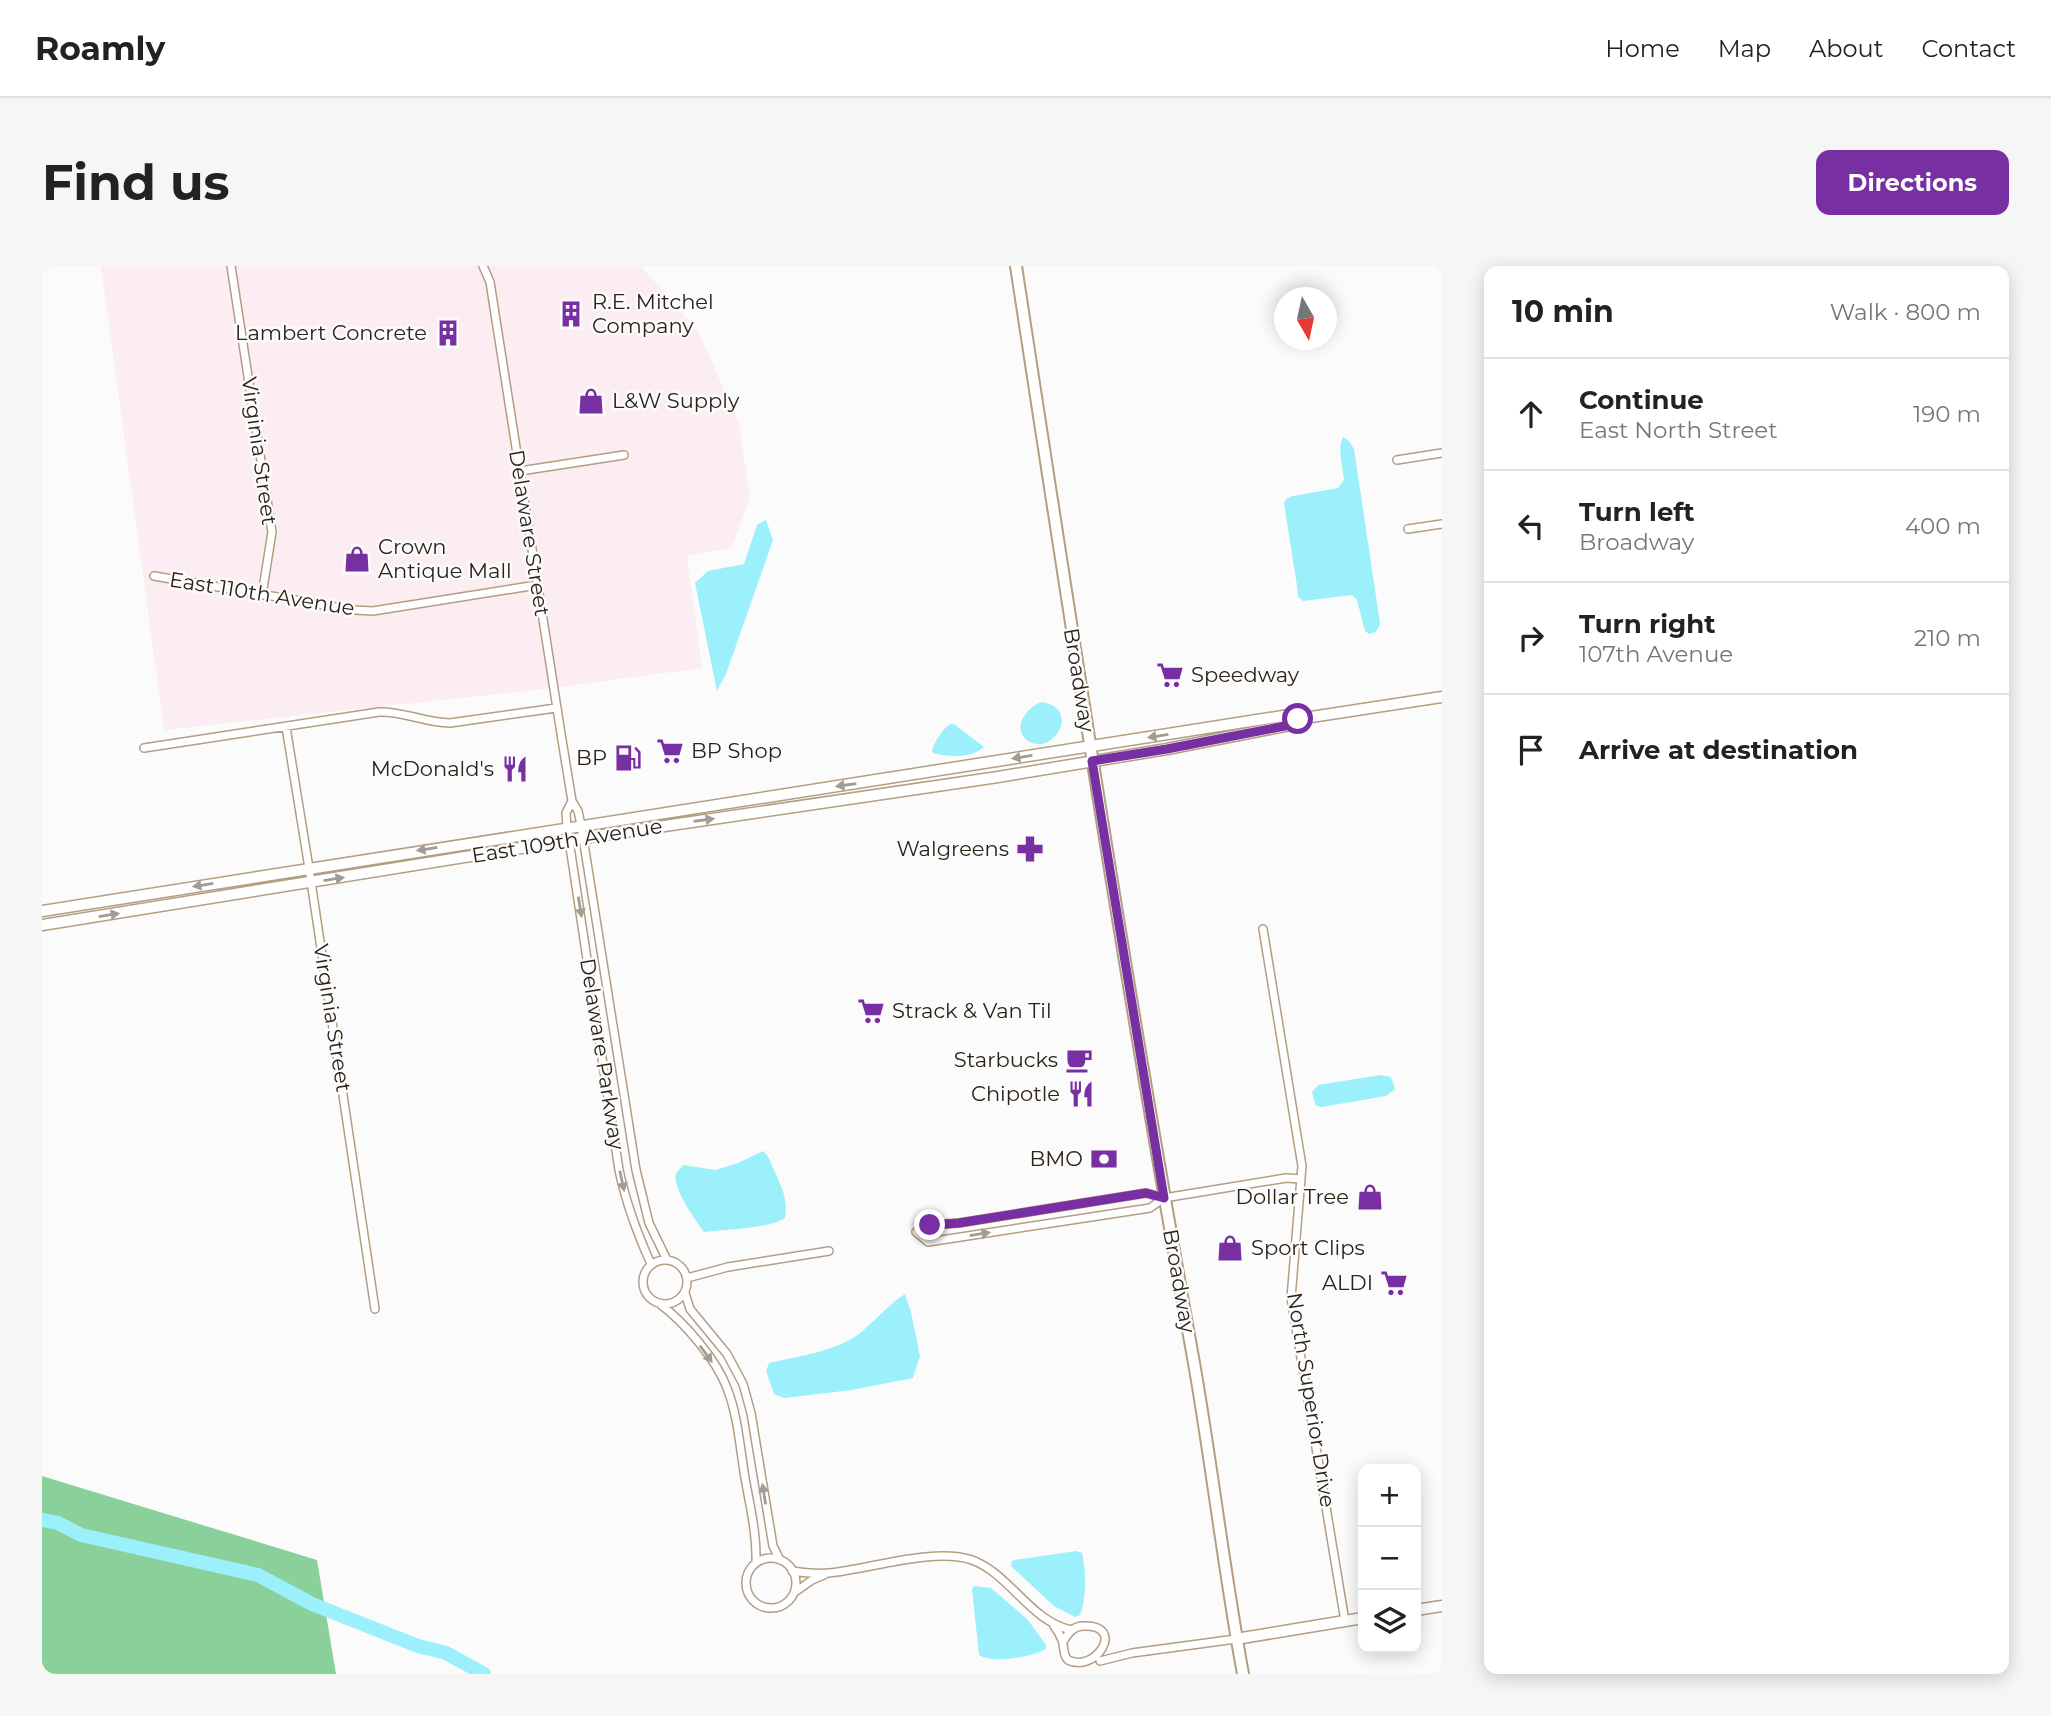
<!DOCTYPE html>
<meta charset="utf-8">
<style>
:root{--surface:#fff;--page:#f6f6f6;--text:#222;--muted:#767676;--line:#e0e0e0;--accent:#782fa2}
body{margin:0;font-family:Montserrat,sans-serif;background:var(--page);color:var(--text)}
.controls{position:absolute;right:21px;bottom:21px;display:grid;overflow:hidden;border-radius:14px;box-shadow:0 4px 18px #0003}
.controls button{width:63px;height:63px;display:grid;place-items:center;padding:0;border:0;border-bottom:2px solid var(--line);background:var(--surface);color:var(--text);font:35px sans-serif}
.compass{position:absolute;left:1232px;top:21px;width:63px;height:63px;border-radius:50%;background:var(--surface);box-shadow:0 4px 18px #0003;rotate:171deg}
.stop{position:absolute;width:21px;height:21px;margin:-16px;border:5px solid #782fa2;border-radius:50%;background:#fff}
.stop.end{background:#782fa2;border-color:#fff;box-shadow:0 2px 7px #0008}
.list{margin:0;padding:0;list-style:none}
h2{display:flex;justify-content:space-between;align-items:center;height:91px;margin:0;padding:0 28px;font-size:30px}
h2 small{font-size:23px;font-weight:400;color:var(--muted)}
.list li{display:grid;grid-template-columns:46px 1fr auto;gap:21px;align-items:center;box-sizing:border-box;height:112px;padding:0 28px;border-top:2px solid var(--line)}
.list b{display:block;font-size:26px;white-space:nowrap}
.list p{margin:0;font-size:23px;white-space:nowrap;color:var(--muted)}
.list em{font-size:23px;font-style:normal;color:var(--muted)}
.icon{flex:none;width:38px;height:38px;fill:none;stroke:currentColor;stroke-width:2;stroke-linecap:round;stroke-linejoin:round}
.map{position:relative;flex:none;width:1400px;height:1408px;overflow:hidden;border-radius:14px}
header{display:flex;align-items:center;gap:42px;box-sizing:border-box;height:98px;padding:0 35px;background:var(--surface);border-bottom:2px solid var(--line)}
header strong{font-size:33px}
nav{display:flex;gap:38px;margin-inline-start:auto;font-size:24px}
.intro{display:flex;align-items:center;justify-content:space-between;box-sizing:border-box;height:168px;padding:0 42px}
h1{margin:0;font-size:49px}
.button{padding:18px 32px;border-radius:14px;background:var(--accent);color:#fff;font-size:24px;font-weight:700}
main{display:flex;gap:42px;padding:0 42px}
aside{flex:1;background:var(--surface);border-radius:14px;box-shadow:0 4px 18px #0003}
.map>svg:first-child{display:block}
.commercial{fill:#fcedf3}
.forest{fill:#8ad09a}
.water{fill:#9bf0fb}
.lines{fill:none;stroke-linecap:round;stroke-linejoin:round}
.river{stroke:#9bf0fb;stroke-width:14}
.street-casing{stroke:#b49e82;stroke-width:10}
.secondary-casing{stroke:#b49e82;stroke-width:13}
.primary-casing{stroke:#b49e82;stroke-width:14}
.street{stroke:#fff;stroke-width:7}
.secondary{stroke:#fff;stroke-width:10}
.primary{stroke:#fff;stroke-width:10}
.oneway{fill:#a09c97}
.route{stroke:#782fa2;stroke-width:9}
.labels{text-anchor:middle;stroke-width:5;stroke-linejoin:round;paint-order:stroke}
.poi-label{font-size:21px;fill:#2c2318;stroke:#fbfbfb;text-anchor:end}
.street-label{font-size:21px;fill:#2c2318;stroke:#fbfbfb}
</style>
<header>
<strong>Roamly</strong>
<nav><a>Home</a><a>Map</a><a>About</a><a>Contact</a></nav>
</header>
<div class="intro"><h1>Find us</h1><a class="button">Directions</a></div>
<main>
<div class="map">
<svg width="1400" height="1408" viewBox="0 0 1400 1408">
<rect width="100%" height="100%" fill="#fbfbfb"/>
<path class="commercial" d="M59 0H599L656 65 697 157 708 231 690 282 645 290 660 402 504 423 122 464Z"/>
<path class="forest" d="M0 1210 275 1294 294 1408H0Z"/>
<path class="water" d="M1301 171 1307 175 1312 183 1338 357C1336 364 1334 367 1327 368L1323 365 1315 334 1310 329 1261 335 1256 331 1255 320 1242 237 1244 233 1251 230 1296 222 1302 214C1301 201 1295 183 1301 171Z
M724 254 731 274 684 408 675 425 653 317 666 305 702 298 715 259Z
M1000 436C1041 443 1009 493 985 474 969 461 986 440 1000 436Z
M908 458H912L942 481C929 493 907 491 891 487L890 484C894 474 899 465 908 458Z
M1339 809 1349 811 1353 823 1344 830 1280 841 1274 840 1270 826 1276 819Z
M721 885C728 891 729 898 733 906 740 923 746 932 743 952 730 962 680 964 662 966 654 955 630 922 634 908 635 905 639 902 641 899L674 904 696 897Z
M863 1028 869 1046 878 1090 871 1112 810 1124 742 1132 732 1128 724 1105 727 1097C757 1090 792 1086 817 1068 833 1055 846 1039 863 1028Z
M1034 1285 1040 1287C1044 1306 1045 1331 1038 1349L1033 1351 1012 1340 969 1300 970 1295 973 1294Z
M932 1320 949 1322 986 1354 1004 1379V1383C990 1391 951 1398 937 1389L930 1323Z"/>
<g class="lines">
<path class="river" d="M0 1254 16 1257 39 1269 216 1309 270 1338 376 1380 404 1387 442 1408"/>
<g class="street-casing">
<path id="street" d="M189 0 230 266 220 329
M441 0 448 16 520 474 530 535 536 545 539 559 594 904 607 957 625 994
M1355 194 1400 187
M478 205 582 189
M1366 263 1400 258
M112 310 312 344 331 345 495 319
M244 461 267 602 333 1043
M102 482 337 446C362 445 383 457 408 457L514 442
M530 535 524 547 525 561 577 904C584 937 595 967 609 998
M1221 663 1260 900 1249 1032 1303 1355
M1122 932 1108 942 886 976 874 966 888 959 917 957 1104 927 1122 932 1244 912 1259 913
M601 1016a22 22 0 1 1 44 0a22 22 0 1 1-44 0Z
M645 1012 686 1001 787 985
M643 1027 648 1043 685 1088 701 1118 709 1147 731 1280 738 1294
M618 1038C643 1057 674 1093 685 1122 696 1150 698 1182 703 1212 708 1240 715 1268 714 1297
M704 1317a25 25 0 1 1 50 0a25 25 0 1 1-50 0Z
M750 1305C762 1307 775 1308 787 1307 827 1303 893 1281 930 1294 968 1308 988 1355 1029 1364
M753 1326 770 1314 782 1309
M1012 1360C1015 1364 1018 1369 1020 1374 1023 1381 1020 1388 1026 1394 1054 1408 1085 1358 1041 1360 1031 1360 1025 1368 1021 1376
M1058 1395 1090 1387 1194 1373"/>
</g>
<g class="secondary-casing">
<path id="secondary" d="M0 645C415 578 831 514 1247 449L1256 453 1400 431
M0 659 541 572 956 511 1125 483 1248 459 1256 453
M1374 1344 1400 1340
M1194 1373 1321 1352"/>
</g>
<g class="primary-casing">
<path id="primary" d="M974 0C1030 366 1086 732 1152 1097 1170 1200 1182 1305 1201 1408"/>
</g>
<use href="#street" class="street"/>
<use href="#secondary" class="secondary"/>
<use href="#primary" class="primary"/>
</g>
<defs><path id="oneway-solid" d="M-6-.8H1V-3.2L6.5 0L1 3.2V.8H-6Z" transform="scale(1.75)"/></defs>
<g class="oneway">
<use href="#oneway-solid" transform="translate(1116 470) rotate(171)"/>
<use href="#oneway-solid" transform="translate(980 491) rotate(171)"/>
<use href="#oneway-solid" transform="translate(804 519) rotate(172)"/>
<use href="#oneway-solid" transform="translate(662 554) rotate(-8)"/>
<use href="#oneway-solid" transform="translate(385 583) rotate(171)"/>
<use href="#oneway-solid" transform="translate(292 613) rotate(-9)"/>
<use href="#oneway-solid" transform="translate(161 619) rotate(171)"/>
<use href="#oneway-solid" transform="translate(538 641) rotate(81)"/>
<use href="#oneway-solid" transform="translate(67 649) rotate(-9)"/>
<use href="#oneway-solid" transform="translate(580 915) rotate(78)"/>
<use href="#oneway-solid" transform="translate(938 968) rotate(-9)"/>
<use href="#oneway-solid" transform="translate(664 1088) rotate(54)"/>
<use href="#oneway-solid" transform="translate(722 1228) rotate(-99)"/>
</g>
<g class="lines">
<path class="route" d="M888 959 917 957 1104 927 1122 932 1050 495 1125 483 1248 459 1256 453"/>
</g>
<defs>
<g id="building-bare" transform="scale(2.1)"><path d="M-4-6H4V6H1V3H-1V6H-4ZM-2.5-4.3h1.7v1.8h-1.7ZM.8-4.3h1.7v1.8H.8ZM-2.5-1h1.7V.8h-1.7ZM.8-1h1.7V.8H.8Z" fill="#782fa2" stroke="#fbfbfb" stroke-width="2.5" paint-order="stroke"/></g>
<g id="shop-bare" transform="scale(2.1)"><path d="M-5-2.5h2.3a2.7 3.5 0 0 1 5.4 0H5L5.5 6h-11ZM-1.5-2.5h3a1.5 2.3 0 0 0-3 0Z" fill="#782fa2" stroke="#fbfbfb" stroke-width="2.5" paint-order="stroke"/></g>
<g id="supermarket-bare" transform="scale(2.1)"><path d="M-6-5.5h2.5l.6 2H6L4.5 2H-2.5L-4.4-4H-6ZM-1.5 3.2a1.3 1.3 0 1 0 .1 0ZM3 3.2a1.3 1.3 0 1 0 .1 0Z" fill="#782fa2" stroke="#fbfbfb" stroke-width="2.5" paint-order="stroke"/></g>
<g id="fuel-bare" transform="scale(2.1)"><path d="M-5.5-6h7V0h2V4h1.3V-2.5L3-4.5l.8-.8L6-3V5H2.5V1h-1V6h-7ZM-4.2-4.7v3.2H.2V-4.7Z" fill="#782fa2" stroke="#fbfbfb" stroke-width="2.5" paint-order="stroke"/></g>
<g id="restaurant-bare" transform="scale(2.1)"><path d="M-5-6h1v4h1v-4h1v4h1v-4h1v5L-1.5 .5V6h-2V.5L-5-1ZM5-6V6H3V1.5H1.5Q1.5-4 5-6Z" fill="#782fa2" stroke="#fbfbfb" stroke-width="2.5" paint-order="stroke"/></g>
<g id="pharmacy-bare" transform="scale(2.1)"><path d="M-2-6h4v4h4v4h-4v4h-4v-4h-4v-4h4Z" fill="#782fa2" stroke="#fbfbfb" stroke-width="2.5" paint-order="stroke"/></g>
<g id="cafe-bare" transform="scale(2.1)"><path d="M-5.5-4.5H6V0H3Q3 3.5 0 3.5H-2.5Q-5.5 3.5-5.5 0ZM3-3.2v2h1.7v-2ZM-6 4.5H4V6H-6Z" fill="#782fa2" stroke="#fbfbfb" stroke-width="2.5" paint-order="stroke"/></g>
<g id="bank-bare" transform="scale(2.1)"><path d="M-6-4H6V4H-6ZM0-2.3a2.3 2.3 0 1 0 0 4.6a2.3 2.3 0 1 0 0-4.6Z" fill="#782fa2" stroke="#fbfbfb" stroke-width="2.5" paint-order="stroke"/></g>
</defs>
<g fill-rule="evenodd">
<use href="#building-bare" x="529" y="48"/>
<use href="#building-bare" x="406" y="67"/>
<use href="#shop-bare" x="549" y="135"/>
<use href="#shop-bare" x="315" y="293"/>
<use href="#supermarket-bare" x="1128" y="409"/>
<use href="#supermarket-bare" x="628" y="485"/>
<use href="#fuel-bare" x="586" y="492"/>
<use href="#restaurant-bare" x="473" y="503"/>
<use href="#pharmacy-bare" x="988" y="583"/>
<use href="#supermarket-bare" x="829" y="745"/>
<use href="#cafe-bare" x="1037" y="794"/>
<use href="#restaurant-bare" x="1039" y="828"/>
<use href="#bank-bare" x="1062" y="893"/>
<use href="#shop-bare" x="1328" y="931"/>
<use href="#shop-bare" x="1188" y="982"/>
<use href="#supermarket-bare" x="1352" y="1017"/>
</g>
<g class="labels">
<g class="poi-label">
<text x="550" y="43" text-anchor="start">R.E. Mitchel<tspan x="550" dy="24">Company</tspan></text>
<text x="385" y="74">Lambert Concrete</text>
<text x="570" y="142" text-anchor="start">L&amp;W Supply</text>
<text x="336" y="288" text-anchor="start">Crown<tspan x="336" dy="24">Antique Mall</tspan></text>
<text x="1149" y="416" text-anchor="start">Speedway</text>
<text x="649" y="492" text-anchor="start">BP Shop</text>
<text x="565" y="499">BP</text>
<text x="452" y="510">McDonald's</text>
<text x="967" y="590">Walgreens</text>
<text x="850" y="752" text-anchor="start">Strack &amp; Van Til</text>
<text x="1016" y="801">Starbucks</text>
<text x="1018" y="835">Chipotle</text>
<text x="1041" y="900">BMO</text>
<text x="1307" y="938">Dollar Tree</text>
<text x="1209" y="989" text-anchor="start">Sport Clips</text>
<text x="1331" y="1024">ALDI</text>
</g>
<g class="street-label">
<text transform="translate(217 185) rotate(82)" y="7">Virginia Street</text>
<text transform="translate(487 267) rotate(81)" y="7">Delaware Street</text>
<text transform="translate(220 328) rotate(9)" y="7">East 110th Avenue</text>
<text transform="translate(1037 414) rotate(81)" y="7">Broadway</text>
<text transform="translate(525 575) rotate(-9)" y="7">East 109th Avenue</text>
<text transform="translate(290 752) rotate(81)" y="7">Virginia Street</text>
<text transform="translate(560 788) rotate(81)" y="7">Delaware Parkway</text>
<text transform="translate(1137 1015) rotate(80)" y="7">Broadway</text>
<text transform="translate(1269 1134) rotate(81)" y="7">North Superior Drive</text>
</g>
</g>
</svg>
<div class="controls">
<button>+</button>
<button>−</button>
<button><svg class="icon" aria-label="layers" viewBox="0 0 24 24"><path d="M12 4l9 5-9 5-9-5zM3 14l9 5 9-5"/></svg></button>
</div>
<svg class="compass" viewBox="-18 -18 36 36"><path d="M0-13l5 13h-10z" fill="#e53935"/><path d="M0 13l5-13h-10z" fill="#767676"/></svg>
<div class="stop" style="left:1256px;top:453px"></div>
<div class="stop end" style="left:888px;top:959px"></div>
</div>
<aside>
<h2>10 min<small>Walk · 800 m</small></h2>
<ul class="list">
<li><svg class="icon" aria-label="ahead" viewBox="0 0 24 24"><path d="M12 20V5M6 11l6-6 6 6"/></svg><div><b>Continue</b><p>East North Street</p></div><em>190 m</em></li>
<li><svg class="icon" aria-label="left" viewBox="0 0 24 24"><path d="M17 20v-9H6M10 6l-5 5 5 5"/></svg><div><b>Turn left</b><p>Broadway</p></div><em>400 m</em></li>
<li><svg class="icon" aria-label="right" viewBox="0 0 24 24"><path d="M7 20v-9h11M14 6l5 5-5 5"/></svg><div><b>Turn right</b><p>107th Avenue</p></div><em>210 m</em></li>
<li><svg class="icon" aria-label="arrive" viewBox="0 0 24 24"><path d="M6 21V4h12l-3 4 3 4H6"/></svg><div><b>Arrive at destination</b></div></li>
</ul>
</aside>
</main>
